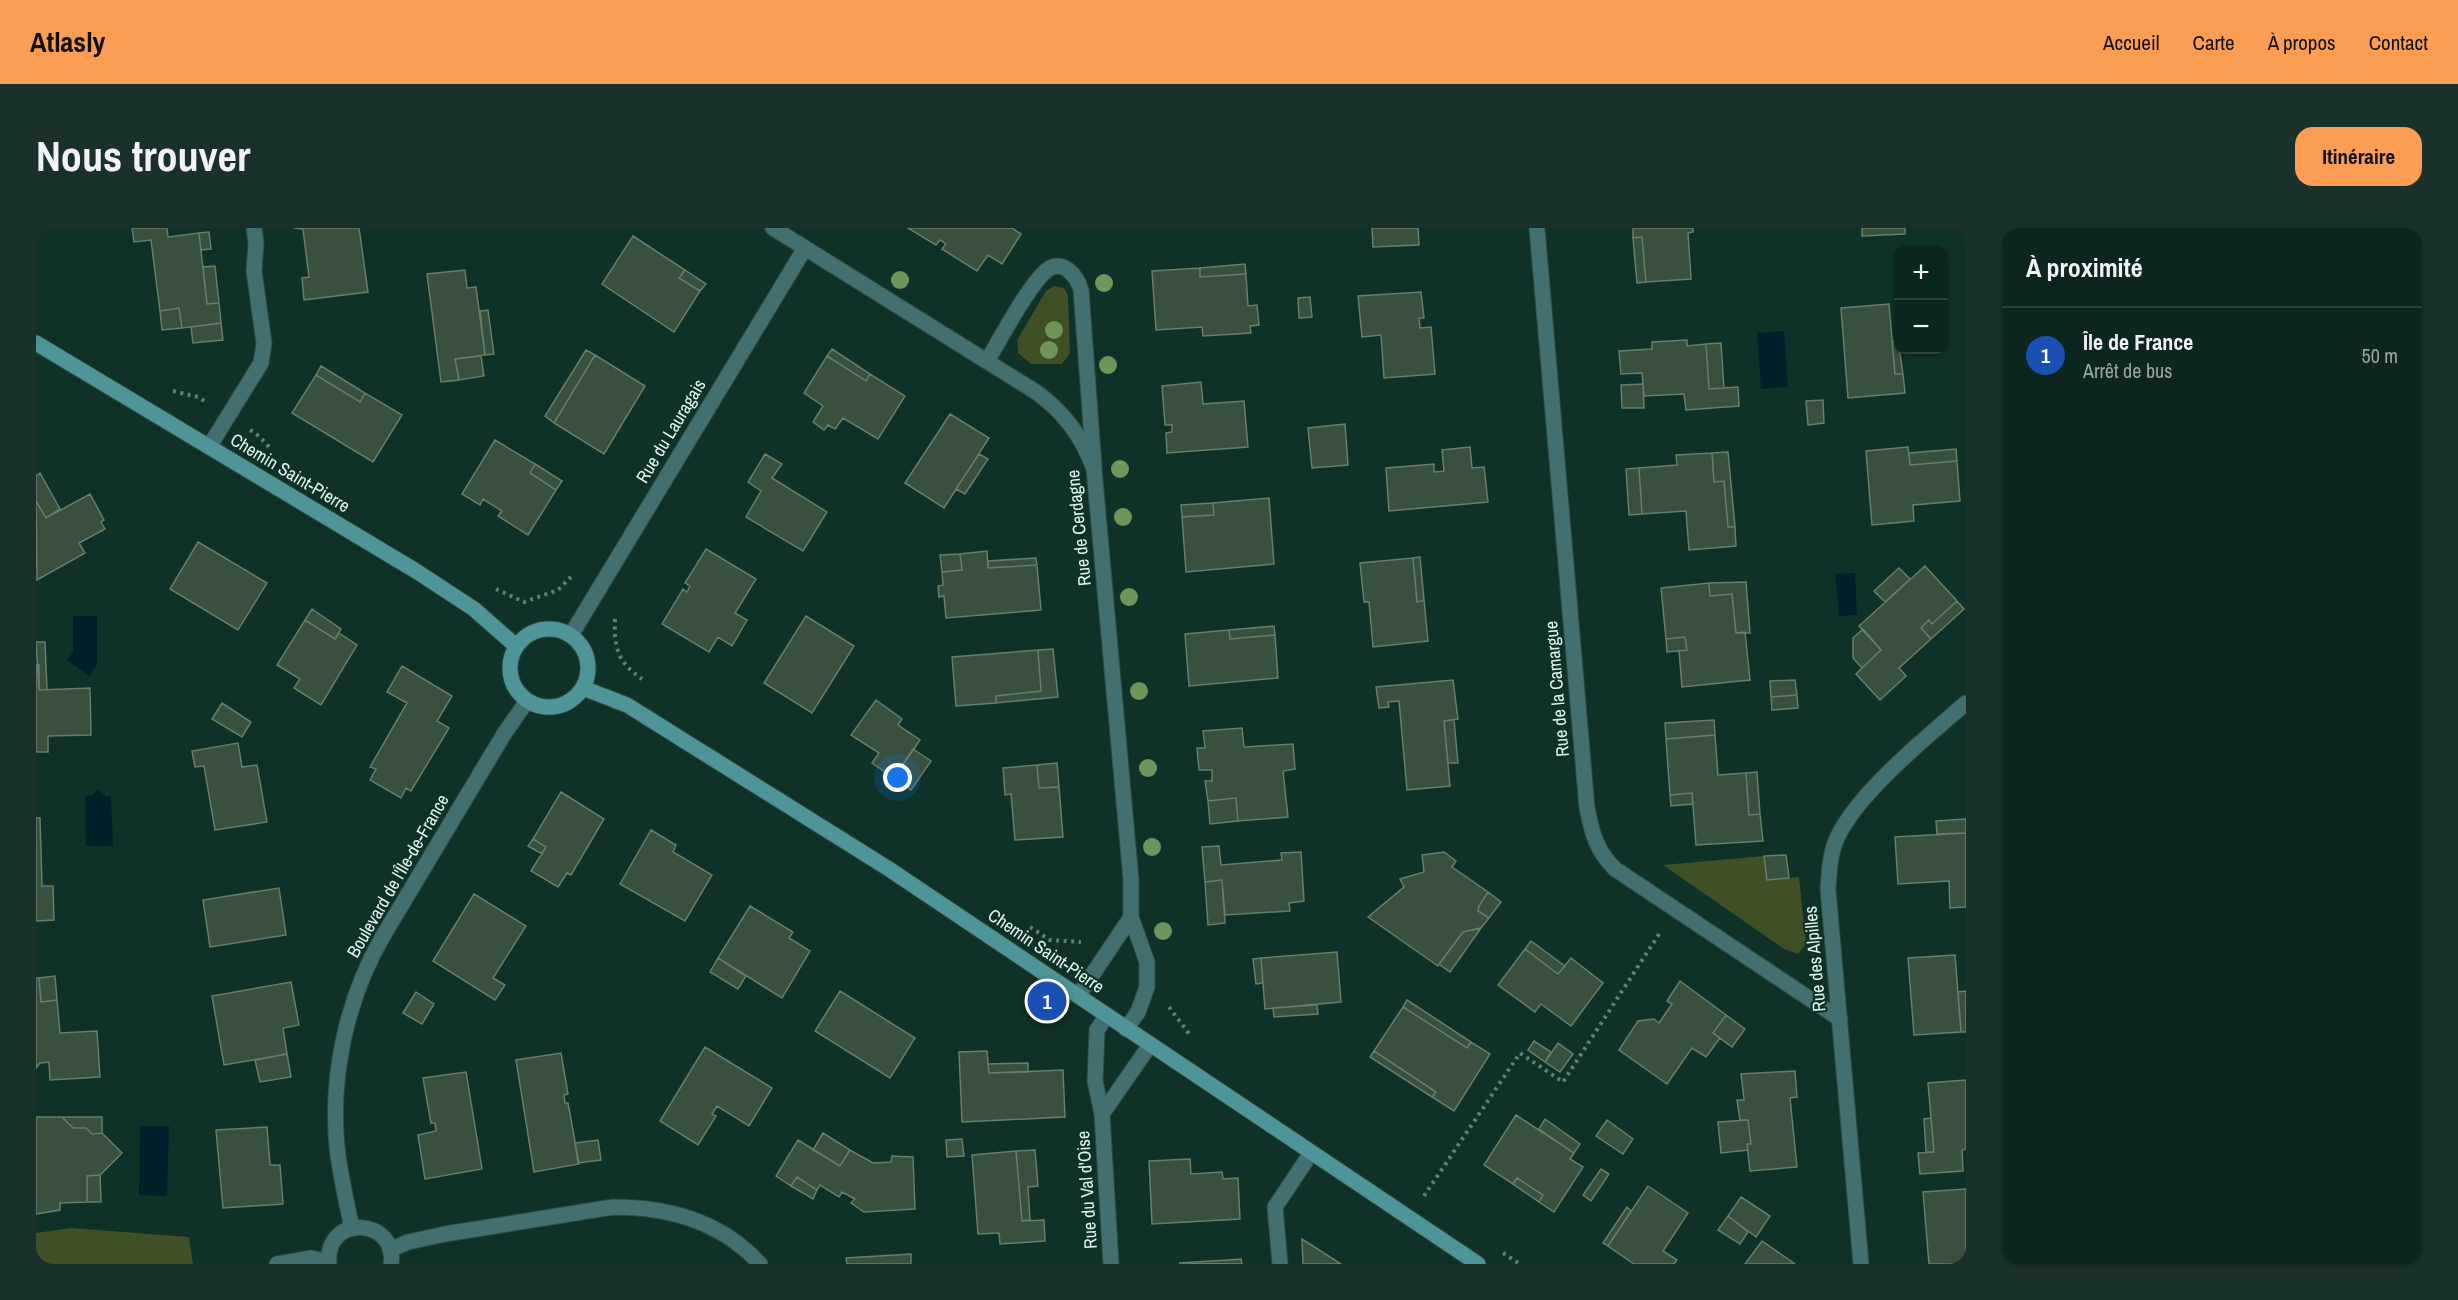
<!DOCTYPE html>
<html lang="fr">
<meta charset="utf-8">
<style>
:root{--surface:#0c251e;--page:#1a312b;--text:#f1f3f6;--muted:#9aa5a4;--line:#2c423c;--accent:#fc9d54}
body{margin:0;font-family:"Archivo Narrow",sans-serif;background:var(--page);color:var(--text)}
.controls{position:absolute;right:18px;top:18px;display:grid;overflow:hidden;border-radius:12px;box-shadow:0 2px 4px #0004}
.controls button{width:54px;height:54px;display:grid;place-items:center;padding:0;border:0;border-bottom:2px solid var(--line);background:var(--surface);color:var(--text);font:30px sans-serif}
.you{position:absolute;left:862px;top:550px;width:21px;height:21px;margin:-15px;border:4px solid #fff;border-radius:50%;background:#1a73e8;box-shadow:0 0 0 9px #1a73e833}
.badge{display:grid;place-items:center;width:39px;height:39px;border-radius:50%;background:var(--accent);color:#fff;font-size:20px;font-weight:700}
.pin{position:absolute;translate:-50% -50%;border:3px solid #fff;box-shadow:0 2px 6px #0006}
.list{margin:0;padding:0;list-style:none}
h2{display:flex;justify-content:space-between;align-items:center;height:78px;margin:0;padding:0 24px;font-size:26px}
h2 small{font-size:20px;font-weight:400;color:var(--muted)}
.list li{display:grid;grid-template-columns:39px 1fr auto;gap:18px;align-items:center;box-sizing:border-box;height:96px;padding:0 24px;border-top:2px solid var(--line)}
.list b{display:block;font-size:22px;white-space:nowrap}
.list p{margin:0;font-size:20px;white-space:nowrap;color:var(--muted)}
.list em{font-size:20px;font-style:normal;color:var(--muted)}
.map{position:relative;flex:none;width:1930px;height:1036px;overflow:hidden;border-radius:18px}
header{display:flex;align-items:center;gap:36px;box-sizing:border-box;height:84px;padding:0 30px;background:var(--accent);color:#111}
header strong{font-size:28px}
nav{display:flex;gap:33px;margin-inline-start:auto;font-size:21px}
.intro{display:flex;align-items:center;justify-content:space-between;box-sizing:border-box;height:144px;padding:0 36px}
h1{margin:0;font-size:42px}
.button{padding:15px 27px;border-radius:18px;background:var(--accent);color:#111;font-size:21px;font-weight:700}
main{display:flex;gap:36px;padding:0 36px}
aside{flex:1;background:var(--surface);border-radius:18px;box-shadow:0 2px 4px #0004}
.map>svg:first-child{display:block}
.green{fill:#3f4f26}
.water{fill:#002029}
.building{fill:#39503e;stroke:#667e6a;stroke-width:1.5}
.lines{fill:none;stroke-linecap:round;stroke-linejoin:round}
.lane-casing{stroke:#2d4c44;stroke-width:17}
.street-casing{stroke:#2d4c44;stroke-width:17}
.secondary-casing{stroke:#2d4c44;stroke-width:17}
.path{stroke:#637e77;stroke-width:4;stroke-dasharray:3 4.5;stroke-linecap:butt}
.lane{stroke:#446f70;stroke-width:15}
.street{stroke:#446f70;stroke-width:15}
.secondary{stroke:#4e9597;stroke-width:15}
.tree{fill:#70955a}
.labels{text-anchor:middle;stroke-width:4.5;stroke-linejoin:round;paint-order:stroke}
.street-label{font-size:18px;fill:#e1f4ee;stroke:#103128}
</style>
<header>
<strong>Atlasly</strong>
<nav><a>Accueil</a><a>Carte</a><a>À propos</a><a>Contact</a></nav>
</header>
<div class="intro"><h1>Nous trouver</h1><a class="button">Itinéraire</a></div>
<main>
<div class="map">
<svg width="1930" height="1036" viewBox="0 0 1930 1036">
<rect width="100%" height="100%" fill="#103128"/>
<path class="green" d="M1018 58 1028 60 1032 68 1034 125 1026 136H995L982 125 981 112 1010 63Z
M1728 628 1731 652 1763 649 1770 716 1762 726 1748 721 1627 637Z
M35 1000 153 1009 157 1036H0V1005Z"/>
<path class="water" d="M1748 103 1752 159 1725 161 1721 105Z
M1819 345 1821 387 1803 388 1799 346Z
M37 388H61V437L53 448 31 432 37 424Z
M62 562 70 568H75L77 618H50L49 568H55Z
M104 898H133L131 968 103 967Z"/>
<path class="building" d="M96 0H131L132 9 163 5 171 76 183 75 185 95 146 100 143 80 124 83 115 12 98 14Z
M258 0H323L332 64 268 72 266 50 273 49 267 1Z
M872 0H976L985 6 966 36 952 27 941 43 906 21 910 16 904 12 900 17Z
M1336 0H1382L1383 17 1337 19Z
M1597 0H1657V4L1652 5 1655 51 1610 54 1606 9 1597 10Z
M1826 0H1869V6L1826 8Z
M173 4 175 21 165 22 163 5Z
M597 8 649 42 643 50 664 63 638 104 566 56Z
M1606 9 1610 54 1601 55 1597 10Z
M1209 36 1210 46 1164 49V40Z
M179 38 183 75 171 76 167 39Z
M1164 40V49L1210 46 1212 78 1221 77 1223 97 1214 98 1215 105 1167 108 1166 99 1120 102 1116 43Z
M429 42 431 60 440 59 449 127 419 131 423 152 405 154 391 46Z
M649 42 670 56 664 63 643 50Z
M1385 64 1388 90H1383L1384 100 1395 99 1399 146 1348 150 1345 107 1326 109 1322 68Z
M1274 69 1276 89 1263 90 1262 70Z
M1853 76 1859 146H1867L1869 165 1812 170 1805 80Z
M143 80 146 100 126 102 124 83Z
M452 82 458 126 449 127 444 83Z
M185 95 187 112 157 115 155 99Z
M1651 112V118L1670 116 1673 161 1702 159 1703 178 1650 182 1648 166 1608 168 1606 145 1585 146 1583 123 1616 121V114Z
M1856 113H1862L1867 146H1859Z
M1685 115 1688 160 1673 161 1670 116Z
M796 121 834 146 830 153 791 128Z
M550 122 559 127 518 195 509 188Z
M559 127 609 158 568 226 518 195Z
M445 128 448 148 423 152 419 131Z
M791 128 830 153 834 146 869 168 842 211 807 190 799 201 792 197 788 202 777 194 787 178 768 165Z
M285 138 329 165 324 174 280 147Z
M280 147 324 174 329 165 366 187 337 234 256 185Z
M1165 154 1167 176 1208 173 1212 219 1131 225 1130 205 1136 204V197H1129L1126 158Z
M1607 156 1608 180H1586L1585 157Z
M1787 172 1788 195 1772 197 1770 173Z
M914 186 953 210 908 280 869 255Z
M1309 196 1312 237 1276 240 1272 200Z
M459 212 499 236 494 245 520 262 492 307 462 288 466 283 447 271 444 277 426 266Z
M1434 219 1436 240 1448 239 1452 274 1353 283 1350 240 1398 236V244L1408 243 1406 222Z
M1872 219 1874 237 1921 233 1924 273 1877 277 1878 293 1836 297 1830 223Z
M1920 221 1921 233 1874 237 1873 225Z
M1692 224 1699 299H1692L1688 253 1678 254 1676 225Z
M1676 225 1678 254 1688 253 1692 299H1699L1700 318 1653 322 1650 283 1606 286 1603 240 1641 237 1640 227Z
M729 226 746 236 736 250 791 284 767 323 710 289 725 263 712 254Z
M943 226 952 231 929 266 920 261Z
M499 236 526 253 520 262 494 245Z
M1603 240 1606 286 1593 287 1590 241Z
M4 245 24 281 10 290 0 273V248Z
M54 266 68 292 65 294 69 301 43 315 49 325 1 352 0 273 10 290Z
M1233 270 1238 336 1150 344 1146 289 1178 287 1177 275Z
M1177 275 1178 287 1146 289 1145 277Z
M162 314 231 355 202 402 134 361Z
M670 321 720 351 699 385 711 392 696 418 682 409 673 424 626 396 647 361 651 364 654 358 649 355Z
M951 323 952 340 1001 337 1005 382 910 390 908 368 903 369 902 358 907 357 906 344 926 342 924 326Z
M924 326 926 342 906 344 904 327Z
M1384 329 1388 372 1381 374 1377 330Z
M1000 330 1001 337 952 340V333Z
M1377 330 1381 374 1388 372 1392 413 1337 419 1333 374H1328L1324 335Z
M1889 338 1921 373 1896 396 1893 392 1885 400 1895 411 1863 440 1870 448 1844 472 1820 446 1845 422 1823 398Z
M1863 340 1874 351 1849 374 1838 363Z
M1710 354 1714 405H1700L1696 366 1674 368 1673 355Z
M1673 355 1674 368 1696 366 1700 405 1709 404 1714 452 1646 459 1643 423 1651 422 1649 409 1630 411 1625 360Z
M1921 373 1928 381 1895 411 1885 400 1893 392 1896 396Z
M276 381 305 401 299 411 269 392Z
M770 388 818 418 776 485 728 455Z
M269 392 299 411 303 405 321 417 285 477 258 460 264 451 241 437Z
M1238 398 1239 407 1194 411 1193 402Z
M1827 401 1845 422 1826 440 1817 430V410Z
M1193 402 1194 411 1239 407 1242 450 1153 458 1149 406Z
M1649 409 1651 422 1631 424 1630 411Z
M0 414H9L11 462H3Z
M1017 421 1022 469 960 475V468L1005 463 1002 422Z
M1002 422 1005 463 960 468V475L920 478 916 429Z
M0 437H3V462L54 460 55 507 12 508V524H0Z
M366 438 416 468 401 493 413 500 375 563 370 560 365 570 334 552 340 541 334 539 371 475 351 464Z
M1417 452 1422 491 1408 493 1414 558 1371 562 1363 473 1352 474 1353 479 1343 480 1340 459Z
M1759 452 1761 467 1735 469 1734 453Z
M1761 467 1762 480 1736 482 1735 469Z
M840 472 866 491 862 497 884 512 858 550 836 535 843 525 815 507Z
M186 475 215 494 206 509 176 491Z
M1418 492 1422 535H1412L1408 493Z
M1678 492 1679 507 1630 511 1629 495Z
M1206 500 1208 519 1257 516 1259 541 1247 543 1252 589 1202 593 1200 570 1172 573 1169 553H1176V542H1163L1161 520H1169L1167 503Z
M1679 507 1682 547 1710 545 1713 587 1724 586 1727 613 1660 617 1656 565 1634 567 1630 511Z
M202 515 206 539 221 537 231 594 179 602 168 538 159 539 156 523Z
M877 521 895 533 875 562 858 550Z
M1021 535 1023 559 1003 560 1001 537Z
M1001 537 1003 560 1023 559 1027 609 979 612 975 566 969 567 967 540Z
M1721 544 1724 586 1713 587 1710 545Z
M525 564 568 591 535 647 531 645 522 659 495 643 510 619 497 611Z
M1656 565 1657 576 1635 578 1634 567Z
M1200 570 1202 593 1174 596 1172 573Z
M0 590H4L6 658H17L18 692 0 693Z
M1930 591V605L1901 606 1900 593Z
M615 602 640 617 637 624 676 647 649 693 584 656Z
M1930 605V679L1914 680 1913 653 1862 656 1859 609Z
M497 611 510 619 506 626 492 618Z
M1183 618 1185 637 1246 632 1245 625 1265 624 1268 673 1253 675 1254 683 1189 687 1186 652 1169 654 1166 619Z
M1408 624 1420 633 1416 639 1452 664 1443 678 1442 683 1453 690 1445 700 1427 704 1402 738 1332 689 1368 659 1364 651 1388 644 1386 627Z
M1750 627 1753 650 1731 652 1728 628Z
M1186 652 1189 695 1172 697 1169 654Z
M243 660 250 707 174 719 167 672Z
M1452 664 1465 674 1453 690 1442 683 1443 678Z
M438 666 490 698 457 750 469 757 459 772 397 733Z
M714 678 757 704 753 710 774 723 746 770 682 730Z
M1445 700 1414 744 1403 736 1427 704Z
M1495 713 1529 738 1522 746 1489 721Z
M1489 721 1522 746 1535 730 1567 755 1535 798 1505 776 1499 784 1462 757Z
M1301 724 1305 774 1229 781 1225 730Z
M1919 727 1925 804 1878 807 1872 730Z
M682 730 710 748 702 761 674 744Z
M1225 730 1227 755 1220 756 1217 731Z
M19 748 21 772 5 774 3 750Z
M0 750H3L5 774 21 772 24 805 61 803 64 849 14 852 13 834 4 835 0 840Z
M1644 753 1690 787 1677 805 1684 810 1670 829 1656 820 1631 856 1583 822 1602 793 1618 791 1623 795 1636 776 1631 773Z
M255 754 263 797 247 800 251 826 188 837 176 768Z
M804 763 879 810 854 850 779 803Z
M1930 763V804H1925L1922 764Z
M380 764 398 776 386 796 367 785Z
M1371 772 1435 814 1431 820 1367 779Z
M1281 777 1282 786 1238 789 1237 780Z
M1367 779 1431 820 1435 814 1454 826 1418 883 1396 869 1400 864 1338 823Z
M1690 787 1709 801 1696 819 1677 805Z
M1498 813 1515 824 1509 834 1492 822Z
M1522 815 1537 826 1524 844 1509 834Z
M669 819 736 860 713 898 681 878 676 886 680 888 662 917 624 893Z
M951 823 953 845 1027 842 1029 889 926 894 923 824Z
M1338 823 1400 864 1396 869 1334 829Z
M525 825 532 866 528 867 529 875H532L543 936 498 944 480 832Z
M251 826 255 849 224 854 219 832Z
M992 835V844L953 845 952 836Z
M1759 843 1761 869 1754 870 1761 939 1714 943 1711 916H1715L1712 892H1704L1701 872H1708L1705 846Z
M430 844 446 941 389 951 382 907 400 903 399 895H395L387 850Z
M1930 852V921L1926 922 1927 943 1884 946 1882 925 1898 924 1892 855Z
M1480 887 1538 925 1534 931 1547 939 1518 984 1503 974 1507 967 1481 950 1477 956 1448 937Z
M0 889H26L37 900H50L56 906 66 905 86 925 64 947 51 948V974L24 975V982L0 986Z
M26 889H66V905L56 906 50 900H37Z
M1895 890 1898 924H1890L1888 891Z
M1509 891 1544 916 1538 925 1503 901Z
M1571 892 1597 911 1587 926 1560 908Z
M1712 892 1715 916H1711L1712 922 1685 925 1682 894Z
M231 899 234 937H244L247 976 187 980 180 902Z
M787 905 814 922 804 938 777 922Z
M926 911 928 928 911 929 910 912Z
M562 912 565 932 542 935 539 915Z
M762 912 804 938 814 922 837 935 855 934 856 928 877 929 879 981 828 984 815 975 819 971 806 964 803 969 784 957 781 962 761 949 755 958 740 948Z
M999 922 1002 958 992 959 994 992 986 993 980 923Z
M980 923 986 993 1008 992 1009 1013 964 1016 963 1005 942 1006 936 927Z
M1154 931 1155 946 1186 944 1187 951 1202 950 1204 991 1116 996 1113 933Z
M1565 941 1573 946 1555 973 1547 967Z
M64 947 65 974H51V948Z
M761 949 781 962 777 971 755 958Z
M1481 950 1507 967 1503 974 1477 956Z
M1612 958 1652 985 1627 1023 1641 1032 1638 1036H1598L1572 1018Z
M1930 961V1036H1893L1887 964Z
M1705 969 1734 988 1720 1009 1692 988Z
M1591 979 1595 983 1572 1018 1567 1015Z
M1692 988 1712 1004 1704 1016 1682 1002Z
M1266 1011 1305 1036H1267Z
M1726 1013 1749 1029 1759 1036H1709Z
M875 1026V1036H811L810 1030Z
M1205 1031 1206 1036 1143 1035 1192 1032Z"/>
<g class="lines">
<g class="lane-casing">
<path id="lane" d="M951 133C965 110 992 58 1011 42 1027 30 1041 48 1045 62L1058 238
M1244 1036 1239 979 1275 925"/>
</g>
<g class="street-casing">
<path id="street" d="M737 0 1000 164C1028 184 1046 208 1058 241L1095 652V689L1111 734V759L1102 784 1090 801
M1501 0 1551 580C1556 605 1560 622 1579 641L1804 791
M173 219 225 135 228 115 218 43 220 14 218 0
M535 407 769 20
M1042 768 1095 689
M1071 787 1061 802 1059 853 1066 886 1075 1036
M1066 886 1114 817
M316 1000C310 973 304 946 301 919 294 847 311 770 347 708L468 506 491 473
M354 1022 372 1014 409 1006 577 979C633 979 685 993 724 1036
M241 1036 275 1030 292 1034
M293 1036C288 985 362 990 355 1036
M1825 1036 1792 662C1793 644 1794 624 1802 608 1823 564 1892 508 1930 475"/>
</g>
<g class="secondary-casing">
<path id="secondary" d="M0 115 380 343 438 381 480 418
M474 440a39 39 0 1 1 78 0a39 39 0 1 1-78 0Z
M547 460 591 477 853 641 1442 1036"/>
</g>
<path class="path" d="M137 163 162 169 170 174
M214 202 223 208 235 221
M460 361 488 374 522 362 535 349
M579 391C578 419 581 434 606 451
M994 699 1014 712 1045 714
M1133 779 1154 807
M1388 968 1484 825 1527 854 1625 703
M1467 1025 1484 1036"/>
<use href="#lane" class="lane"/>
<use href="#street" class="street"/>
<use href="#secondary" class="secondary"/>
</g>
<g class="tree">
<circle cx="864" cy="52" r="9"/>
<circle cx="1068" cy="55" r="9"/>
<circle cx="1018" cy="102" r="9"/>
<circle cx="1013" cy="122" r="9"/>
<circle cx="1072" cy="137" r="9"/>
<circle cx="1084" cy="241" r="9"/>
<circle cx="1087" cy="289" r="9"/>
<circle cx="1093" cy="369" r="9"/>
<circle cx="1103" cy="463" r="9"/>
<circle cx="1112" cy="540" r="9"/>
<circle cx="1116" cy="619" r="9"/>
<circle cx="1127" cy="703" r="9"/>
</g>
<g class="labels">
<g class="street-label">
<text transform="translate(635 203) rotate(-59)" y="6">Rue du Lauragais</text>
<text transform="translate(254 245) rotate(31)" y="6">Chemin Saint-Pierre</text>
<text transform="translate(1043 300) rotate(-96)" y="6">Rue de Cerdagne</text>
<text transform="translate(1521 461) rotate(-95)" y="6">Rue de la Camargue</text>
<text transform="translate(362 648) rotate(-60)" y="6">Boulevard de l'Île-de-France</text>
<text transform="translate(1010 723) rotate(34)" y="6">Chemin Saint-Pierre</text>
<text transform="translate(1779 731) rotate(-95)" y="6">Rue des Alpilles</text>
<text transform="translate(1051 962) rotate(-94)" y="6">Rue du Val d'Oise</text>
</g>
</g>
</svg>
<div class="controls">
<button>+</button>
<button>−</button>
</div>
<div class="you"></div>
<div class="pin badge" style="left:1011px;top:773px;background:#1a4fb4">1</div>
</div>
<aside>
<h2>À proximité<small></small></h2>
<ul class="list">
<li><span class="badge" style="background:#1a4fb4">1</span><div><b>Île de France</b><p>Arrêt de bus</p></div><em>50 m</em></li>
</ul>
</aside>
</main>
